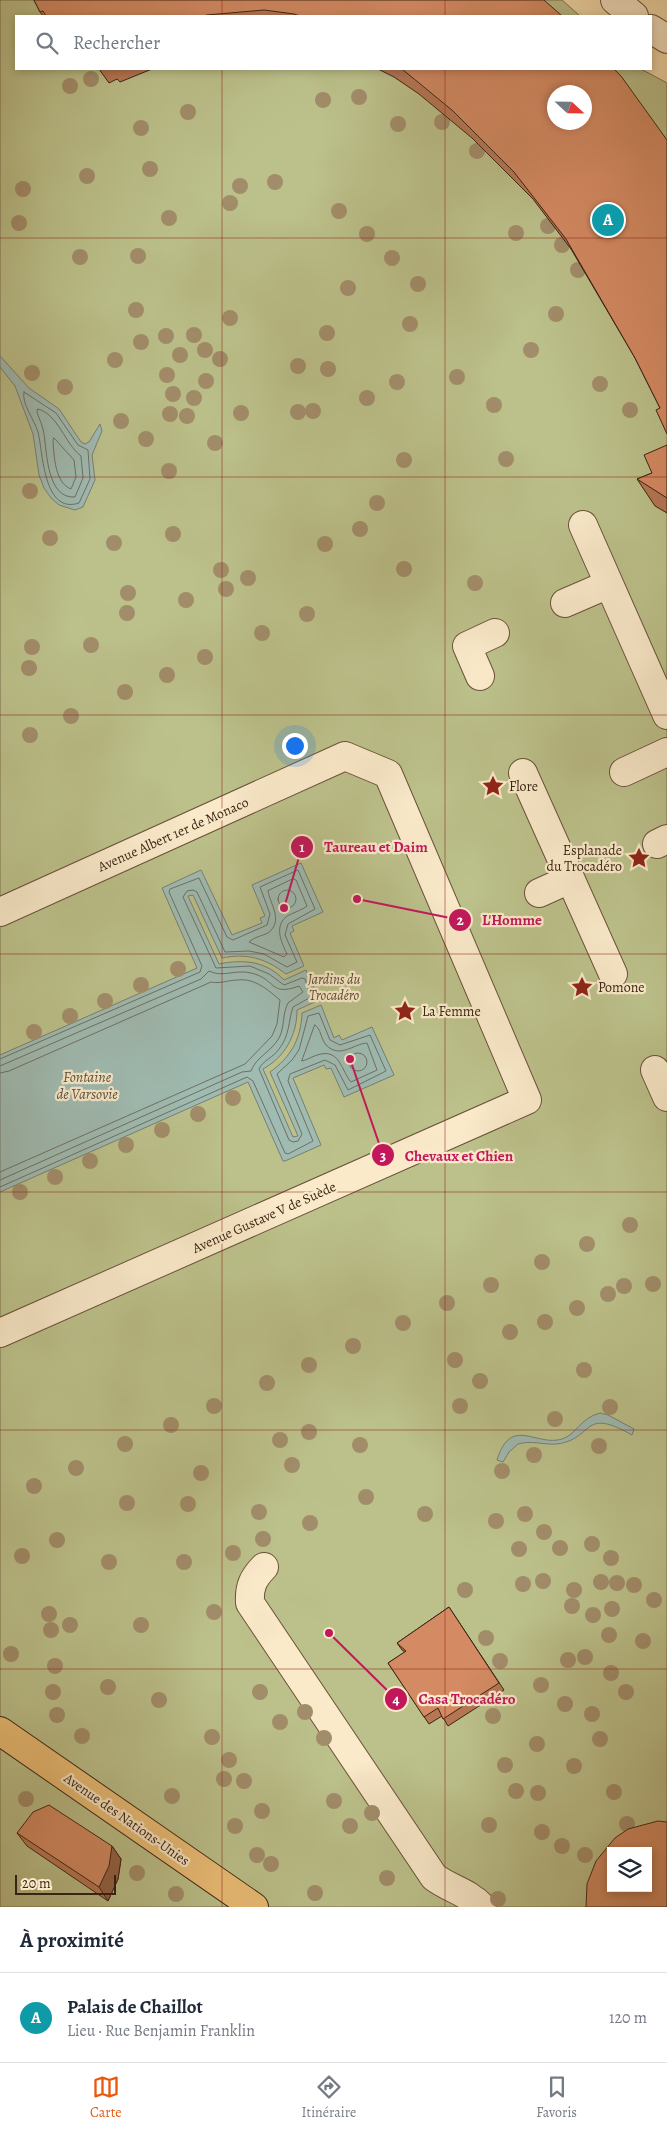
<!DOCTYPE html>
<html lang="fr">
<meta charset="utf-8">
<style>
:root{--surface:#fff;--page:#f2f2f3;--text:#1f2937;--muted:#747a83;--line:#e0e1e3;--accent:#ea580c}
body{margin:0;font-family:Alegreya,serif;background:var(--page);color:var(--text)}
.controls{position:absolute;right:15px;bottom:15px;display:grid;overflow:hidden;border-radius:0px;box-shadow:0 2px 8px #0003}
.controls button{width:45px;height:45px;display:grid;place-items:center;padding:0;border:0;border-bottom:1px solid var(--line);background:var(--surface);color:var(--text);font:25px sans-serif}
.compass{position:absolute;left:547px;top:85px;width:45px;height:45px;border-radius:50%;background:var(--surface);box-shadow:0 2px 8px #0003;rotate:112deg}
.scale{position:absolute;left:15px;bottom:12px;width:101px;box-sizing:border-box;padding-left:5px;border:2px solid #3c2414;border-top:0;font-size:14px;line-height:18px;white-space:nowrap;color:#3c2414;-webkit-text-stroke:4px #faeaca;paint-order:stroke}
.you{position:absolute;left:294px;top:745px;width:18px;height:18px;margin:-12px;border:4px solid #fff;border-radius:50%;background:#1a73e8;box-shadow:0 0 0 8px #1a73e833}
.badge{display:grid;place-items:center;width:32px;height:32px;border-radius:50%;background:var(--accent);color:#fff;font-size:16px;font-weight:700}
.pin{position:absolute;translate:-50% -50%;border:2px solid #fff;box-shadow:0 1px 5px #0006}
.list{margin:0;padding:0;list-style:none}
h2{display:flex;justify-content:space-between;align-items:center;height:65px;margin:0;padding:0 20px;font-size:21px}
h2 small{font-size:16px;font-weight:400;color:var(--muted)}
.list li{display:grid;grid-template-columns:32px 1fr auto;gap:15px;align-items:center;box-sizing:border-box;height:90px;padding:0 20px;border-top:1px solid var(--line)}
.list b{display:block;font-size:19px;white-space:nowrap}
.list p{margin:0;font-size:16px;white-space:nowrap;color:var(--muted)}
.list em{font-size:16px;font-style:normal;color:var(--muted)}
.icon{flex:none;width:28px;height:28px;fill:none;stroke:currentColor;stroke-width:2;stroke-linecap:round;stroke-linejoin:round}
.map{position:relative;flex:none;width:667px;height:1907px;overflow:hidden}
.search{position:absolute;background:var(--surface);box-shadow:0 2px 8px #0003;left:15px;right:15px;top:15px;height:55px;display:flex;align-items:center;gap:12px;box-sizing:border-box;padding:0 18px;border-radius:0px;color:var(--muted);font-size:19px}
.sheet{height:155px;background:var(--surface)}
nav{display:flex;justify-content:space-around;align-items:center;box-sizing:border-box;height:70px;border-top:1px solid var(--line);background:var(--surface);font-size:14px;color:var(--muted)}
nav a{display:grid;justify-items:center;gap:2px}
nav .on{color:var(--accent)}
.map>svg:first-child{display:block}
.green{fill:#bcc18b;stroke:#7c7250;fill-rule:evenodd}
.water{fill:#9fbbb2;stroke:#777f73}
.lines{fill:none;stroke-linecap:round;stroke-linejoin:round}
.shore{stroke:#6e7063;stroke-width:1}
.street-casing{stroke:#6b523a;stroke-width:30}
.primary-casing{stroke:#3c2414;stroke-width:30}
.street{stroke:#faeaca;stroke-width:28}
.primary{stroke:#ecbf77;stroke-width:28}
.tree{fill:#a28d6a}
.wall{fill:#b67755;stroke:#3c2414}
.shaded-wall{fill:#946145;stroke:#3c2414}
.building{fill:#d48a63;stroke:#3c2414;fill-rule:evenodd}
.grid{fill:none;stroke:#8f2418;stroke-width:1;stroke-opacity:0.55}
.labels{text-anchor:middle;stroke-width:4.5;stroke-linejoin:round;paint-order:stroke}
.poi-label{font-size:14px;fill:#3c2414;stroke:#faeaca;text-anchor:start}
.street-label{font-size:14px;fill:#3c2414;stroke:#faeaca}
.park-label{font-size:14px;font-style:italic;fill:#5c4b32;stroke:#faeaca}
.water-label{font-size:15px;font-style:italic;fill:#5a5143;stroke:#faeaca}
.leader{fill:none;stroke:#c2185b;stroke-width:2}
.callout-dot{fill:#c2185b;stroke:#faeaca;stroke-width:2}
.mark-label{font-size:15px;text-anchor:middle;font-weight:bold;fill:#fff}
.callout-label{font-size:15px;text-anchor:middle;font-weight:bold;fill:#c2185b;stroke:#faeaca;stroke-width:4.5;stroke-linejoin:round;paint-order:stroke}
</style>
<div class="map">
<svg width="667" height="1907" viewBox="0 0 667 1907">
<rect width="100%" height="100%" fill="#f7deae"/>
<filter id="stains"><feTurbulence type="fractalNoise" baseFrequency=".004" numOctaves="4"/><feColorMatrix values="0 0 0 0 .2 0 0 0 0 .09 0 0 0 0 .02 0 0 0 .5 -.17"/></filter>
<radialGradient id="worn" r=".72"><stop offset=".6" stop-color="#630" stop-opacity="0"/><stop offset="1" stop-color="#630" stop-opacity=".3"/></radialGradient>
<path class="green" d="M0 0H562L580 16H16V69H641L667 83V1907H0ZM554 92H584V122H554ZM611 1851H648V1888H611Z"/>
<path class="water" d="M0 356 29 388 59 409 81 442 85 444 89 442 100 424 102 431 92 455 95 480 83 507 75 510 59 505 51 498 44 488 39 475 33 434 15 386 0 367Z
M301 863 323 912 292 926 294 931 290 933 304 966 286 974C265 958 247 953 222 958L193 895 188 896 219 964C244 959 266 961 284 980L306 970 319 1000 297 1010C297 1035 285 1057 263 1069L293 1137 298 1136 270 1072C291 1057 301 1039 302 1013L321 1005 334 1038 339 1035 342 1040 372 1027 394 1075 344 1097 331 1068 326 1069 324 1065 293 1078 321 1145 285 1161H283L248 1082 0 1192V1055L197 968 162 888 201 870 232 935 262 923 260 918 265 916 252 885Z
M600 1413 608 1415 634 1429 632 1435C581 1406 595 1439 557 1444 544 1445 531 1440 518 1444L509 1452 503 1462 497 1460C511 1415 536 1447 562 1439 576 1435 580 1418 600 1413Z"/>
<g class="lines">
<path class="shore" d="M24 392 56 413 78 445 88 450 90 479 79 503C43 515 43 451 38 432 35 421 21 403 24 392Z
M38 409C58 414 65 444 81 456L83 478 75 497C47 499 47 453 44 434 43 426 39 419 37 412Z
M54 438 74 460 76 477 71 489C55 483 54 456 53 441Z
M293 879 296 880 307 906C302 910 295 912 289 915 273 924 281 942 287 954L284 957 249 942C254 937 262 936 268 933 284 921 270 904 268 891Z
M278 899a9 9 0 1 1 18 0a9 9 0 1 1-18 0Z
M315 1025C321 1029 321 1039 326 1045 340 1059 353 1044 367 1043L377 1070 351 1082C342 1072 340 1050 321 1054 314 1055 308 1060 302 1061Z
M349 1062a9 9 0 1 1 18 0a9 9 0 1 1-18 0Z
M0 1059 200 972 202 966 169 892 170 889 199 878 227 937 233 940 267 925 270 914 260 887 298 870 315 909 288 924 285 935 297 962 287 967 264 954 249 951 225 952 197 892 193 890 187 891 183 897 216 968 250 966 269 974 284 985 302 978 305 979 311 997 293 1007C288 1022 290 1035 279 1049 274 1057 262 1061 259 1069L289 1140 293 1142 298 1141 302 1134 277 1074 292 1060 299 1050 308 1016 319 1013 330 1040 340 1045 370 1035 386 1071 348 1090 335 1065 325 1060 290 1074 288 1081 313 1141 288 1154 285 1153 253 1081 247 1077 0 1187
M0 1066 201 979 209 971C223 978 235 969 251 973 277 979 269 997 299 986L303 992 288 1003C282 1014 285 1027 279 1038 271 1052 256 1057 251 1071L242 1072 0 1180
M0 1073 9 1071 211 982C221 984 228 980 238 980 255 978 268 990 280 1000L277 1024 272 1036 245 1064 0 1172"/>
<g class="street-casing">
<path id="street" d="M615 0 634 16
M651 29 667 39
M583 525 667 715
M565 603 609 584
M480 676 467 646 495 633
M624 772 667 752
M523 773 613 974
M657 844 667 839
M539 893 570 879
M0 912 345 756 388 774 527 1100 0 1333
M655 1070 667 1097
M264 1567C253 1578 249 1587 250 1603L434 1877C450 1889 468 1892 482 1907"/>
</g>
<g class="primary-casing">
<path id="primary" d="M0 1731 254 1907"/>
</g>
<use href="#street" class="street"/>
<use href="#primary" class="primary"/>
</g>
<g class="tree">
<circle cx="91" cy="79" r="8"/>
<circle cx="70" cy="86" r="8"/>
<circle cx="359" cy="97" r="8"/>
<circle cx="323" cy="100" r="8"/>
<circle cx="188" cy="112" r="8"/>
<circle cx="442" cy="122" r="8"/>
<circle cx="398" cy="124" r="8"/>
<circle cx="141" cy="128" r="8"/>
<circle cx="477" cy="151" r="8"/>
<circle cx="150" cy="169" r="8"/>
<circle cx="87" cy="176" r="8"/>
<circle cx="275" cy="182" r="8"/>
<circle cx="240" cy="186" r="8"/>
<circle cx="23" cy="189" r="8"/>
<circle cx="230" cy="203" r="8"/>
<circle cx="339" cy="211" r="8"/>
<circle cx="169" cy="218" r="8"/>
<circle cx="19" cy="223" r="8"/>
<circle cx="548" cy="226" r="8"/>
<circle cx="516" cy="233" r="8"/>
<circle cx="367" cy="234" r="8"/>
<circle cx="562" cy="245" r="8"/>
<circle cx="138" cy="256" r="8"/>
<circle cx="80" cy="257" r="8"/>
<circle cx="392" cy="258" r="8"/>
<circle cx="578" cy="270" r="8"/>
<circle cx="418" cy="284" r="8"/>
<circle cx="348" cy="288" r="8"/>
<circle cx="136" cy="310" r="8"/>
<circle cx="556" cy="314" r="8"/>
<circle cx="230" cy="318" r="8"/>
<circle cx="410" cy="324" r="8"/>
<circle cx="327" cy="333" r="8"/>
<circle cx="194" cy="335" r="8"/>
<circle cx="166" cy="336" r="8"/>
<circle cx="141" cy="342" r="8"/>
<circle cx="205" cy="350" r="8"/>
<circle cx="531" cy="350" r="8"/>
<circle cx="180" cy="355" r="8"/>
<circle cx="220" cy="359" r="8"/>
<circle cx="115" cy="360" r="8"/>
<circle cx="298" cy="366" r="8"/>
<circle cx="328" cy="369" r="8"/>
<circle cx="32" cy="373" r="8"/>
<circle cx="167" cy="375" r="8"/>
<circle cx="457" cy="377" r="8"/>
<circle cx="206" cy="381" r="8"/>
<circle cx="397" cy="382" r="8"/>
<circle cx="600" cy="384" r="8"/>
<circle cx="65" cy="387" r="8"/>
<circle cx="173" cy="394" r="8"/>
<circle cx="194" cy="398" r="8"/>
<circle cx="367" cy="398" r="8"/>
<circle cx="494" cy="405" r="8"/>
<circle cx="630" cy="410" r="8"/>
<circle cx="313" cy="411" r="8"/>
<circle cx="298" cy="412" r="8"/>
<circle cx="241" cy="413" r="8"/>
<circle cx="170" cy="414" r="8"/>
<circle cx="187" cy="416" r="8"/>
<circle cx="121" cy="421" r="8"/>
<circle cx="146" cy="439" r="8"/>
<circle cx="215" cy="443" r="8"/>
<circle cx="506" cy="459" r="8"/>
<circle cx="404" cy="460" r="8"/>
<circle cx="169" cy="471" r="8"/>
<circle cx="30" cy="491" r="8"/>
<circle cx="377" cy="503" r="8"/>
<circle cx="360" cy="529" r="8"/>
<circle cx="173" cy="534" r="8"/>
<circle cx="50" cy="538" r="8"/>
<circle cx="114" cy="543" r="8"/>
<circle cx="325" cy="544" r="8"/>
<circle cx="404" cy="569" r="8"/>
<circle cx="221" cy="570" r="8"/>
<circle cx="248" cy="578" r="8"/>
<circle cx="475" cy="583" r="8"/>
<circle cx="226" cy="589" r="8"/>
<circle cx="128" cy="593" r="8"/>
<circle cx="186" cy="600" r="8"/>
<circle cx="127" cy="613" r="8"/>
<circle cx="307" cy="614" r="8"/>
<circle cx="262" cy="633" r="8"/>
<circle cx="91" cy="645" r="8"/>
<circle cx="32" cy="647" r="8"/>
<circle cx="205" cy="657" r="8"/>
<circle cx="29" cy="668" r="8"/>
<circle cx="167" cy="675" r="8"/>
<circle cx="125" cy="692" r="8"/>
<circle cx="71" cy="716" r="8"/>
<circle cx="30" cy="735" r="8"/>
<circle cx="178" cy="969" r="8"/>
<circle cx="141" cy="985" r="8"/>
<circle cx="105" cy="1001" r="8"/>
<circle cx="70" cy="1016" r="8"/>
<circle cx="34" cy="1032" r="8"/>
<circle cx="233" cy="1098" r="8"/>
<circle cx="198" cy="1114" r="8"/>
<circle cx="162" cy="1130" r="8"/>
<circle cx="126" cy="1145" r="8"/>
<circle cx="90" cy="1161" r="8"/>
<circle cx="55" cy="1177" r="8"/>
<circle cx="20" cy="1192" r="8"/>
<circle cx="630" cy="1225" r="8"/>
<circle cx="587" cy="1244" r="8"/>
<circle cx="542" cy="1262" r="8"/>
<circle cx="653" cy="1284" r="8"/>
<circle cx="491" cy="1285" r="8"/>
<circle cx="624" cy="1286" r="8"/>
<circle cx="608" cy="1294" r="8"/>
<circle cx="447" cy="1303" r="8"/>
<circle cx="577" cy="1308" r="8"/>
<circle cx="545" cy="1322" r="8"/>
<circle cx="403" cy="1323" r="8"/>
<circle cx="510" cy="1332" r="8"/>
<circle cx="353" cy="1346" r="8"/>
<circle cx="455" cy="1360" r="8"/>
<circle cx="309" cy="1365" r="8"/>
<circle cx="584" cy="1370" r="8"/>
<circle cx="480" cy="1381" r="8"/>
<circle cx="267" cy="1383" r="8"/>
<circle cx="214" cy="1406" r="8"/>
<circle cx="460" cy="1406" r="8"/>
<circle cx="610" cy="1407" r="8"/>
<circle cx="555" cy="1419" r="8"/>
<circle cx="171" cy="1425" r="8"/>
<circle cx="309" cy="1432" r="8"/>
<circle cx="280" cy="1440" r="8"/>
<circle cx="125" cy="1444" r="8"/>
<circle cx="360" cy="1445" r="8"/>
<circle cx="599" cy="1446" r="8"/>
<circle cx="534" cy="1455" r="8"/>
<circle cx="292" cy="1465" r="8"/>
<circle cx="76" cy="1468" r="8"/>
<circle cx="502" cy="1471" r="8"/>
<circle cx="201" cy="1473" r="8"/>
<circle cx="34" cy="1486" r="8"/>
<circle cx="366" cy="1497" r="8"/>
<circle cx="127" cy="1503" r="8"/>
<circle cx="188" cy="1504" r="8"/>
<circle cx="259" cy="1512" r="8"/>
<circle cx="425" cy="1514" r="8"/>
<circle cx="525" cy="1514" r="8"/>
<circle cx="496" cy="1521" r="8"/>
<circle cx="310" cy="1523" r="8"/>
<circle cx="544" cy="1532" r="8"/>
<circle cx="263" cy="1539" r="8"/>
<circle cx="57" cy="1540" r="8"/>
<circle cx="592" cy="1544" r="8"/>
<circle cx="560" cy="1548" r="8"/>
<circle cx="519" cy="1549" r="8"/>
<circle cx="233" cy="1553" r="8"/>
<circle cx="22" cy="1556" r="8"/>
<circle cx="611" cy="1558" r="8"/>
<circle cx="109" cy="1562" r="8"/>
<circle cx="184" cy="1562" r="8"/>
<circle cx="543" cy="1581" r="8"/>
<circle cx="601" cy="1582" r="8"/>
<circle cx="617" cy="1583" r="8"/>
<circle cx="523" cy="1584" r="8"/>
<circle cx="634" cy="1585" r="8"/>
<circle cx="465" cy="1590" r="8"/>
<circle cx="574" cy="1590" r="8"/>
<circle cx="654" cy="1600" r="8"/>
<circle cx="572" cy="1606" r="8"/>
<circle cx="612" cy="1609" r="8"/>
<circle cx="214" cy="1612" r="8"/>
<circle cx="49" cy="1614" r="8"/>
<circle cx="593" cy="1615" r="8"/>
<circle cx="70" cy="1625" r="8"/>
<circle cx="141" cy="1625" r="8"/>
<circle cx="51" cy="1630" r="8"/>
<circle cx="609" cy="1635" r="8"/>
<circle cx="486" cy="1638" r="8"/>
<circle cx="643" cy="1641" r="8"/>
<circle cx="11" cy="1654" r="8"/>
<circle cx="585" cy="1657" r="8"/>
<circle cx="568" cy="1660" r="8"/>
<circle cx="500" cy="1661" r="8"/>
<circle cx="55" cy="1666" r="8"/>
<circle cx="611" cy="1673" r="8"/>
<circle cx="541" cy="1685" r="8"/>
<circle cx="108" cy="1687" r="8"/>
<circle cx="53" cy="1692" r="8"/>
<circle cx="260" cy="1692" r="8"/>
<circle cx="626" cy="1692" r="8"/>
<circle cx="159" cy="1700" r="8"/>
<circle cx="565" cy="1704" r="8"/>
<circle cx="305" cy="1712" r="8"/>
<circle cx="592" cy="1714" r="8"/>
<circle cx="57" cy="1715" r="8"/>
<circle cx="493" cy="1716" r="8"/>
<circle cx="280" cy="1722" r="8"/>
<circle cx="82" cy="1736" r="8"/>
<circle cx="212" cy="1737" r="8"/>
<circle cx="324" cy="1738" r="8"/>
<circle cx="600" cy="1739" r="8"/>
<circle cx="537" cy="1744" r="8"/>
<circle cx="229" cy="1760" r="8"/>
<circle cx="505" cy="1765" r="8"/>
<circle cx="574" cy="1766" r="8"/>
<circle cx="224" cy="1779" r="8"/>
<circle cx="244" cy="1781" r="8"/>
<circle cx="516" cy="1791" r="8"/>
<circle cx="614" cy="1792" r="8"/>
<circle cx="538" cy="1793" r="8"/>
<circle cx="172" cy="1796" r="8"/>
<circle cx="26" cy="1799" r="8"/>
<circle cx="334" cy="1801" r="8"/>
<circle cx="262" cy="1811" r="8"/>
<circle cx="372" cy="1813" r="8"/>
<circle cx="627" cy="1824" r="8"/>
<circle cx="489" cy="1825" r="8"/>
<circle cx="235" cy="1826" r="8"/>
<circle cx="350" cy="1826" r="8"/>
<circle cx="542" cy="1832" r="8"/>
<circle cx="562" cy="1846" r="8"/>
<circle cx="257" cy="1855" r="8"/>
<circle cx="585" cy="1855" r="8"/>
<circle cx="271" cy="1864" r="8"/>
<circle cx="137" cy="1873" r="8"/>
<circle cx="387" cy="1878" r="8"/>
<circle cx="315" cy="1893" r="8"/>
<circle cx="176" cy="1894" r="8"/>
<circle cx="498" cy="1899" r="8"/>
</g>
<path class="wall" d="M34 0 562 16H43L40 12Z
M99 69H152L120 82 117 79 109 83Z
M378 69H614L660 408 635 358 571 249 533 199 472 138 419 94 394 77Z
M667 445V513L655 506 637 479 652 473Z
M449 1607 504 1690 448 1726 442 1716 429 1724 388 1663 405 1652 402 1650 397 1643Z
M17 1833 112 1846 121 1859 118 1879 108 1901 27 1846Z"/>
<path class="shaded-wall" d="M112 1846 121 1859 118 1879 108 1901 99 1887Z"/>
<path class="building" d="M34 0H544L562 16H300L294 14 264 10 207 15 203 16H46L43 11 40 12Z
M402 69H614L621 76 667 140V434L656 410 660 408 635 358 566 239 514 172 453 111ZM554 92H584V122H554Z
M667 445V498L637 479 652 473 644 455Z
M449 1607 499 1683 443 1719 438 1708 424 1717 388 1663 406 1651 397 1643Z
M49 1805 112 1846 109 1866 99 1887 17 1833 33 1812Z
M658 1821 667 1822V1907H586L587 1884 596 1861 615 1838 628 1829ZM611 1851H648V1888H611Z"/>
<path class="grid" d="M222 0V16M445 0V16M222 69V1907M445 69V1907M0 238H667M0 477H667M0 715H667M0 954H667M0 1192H667M0 1430H667M0 1669H667"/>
<defs>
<g id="sight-bare" transform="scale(1.725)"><path d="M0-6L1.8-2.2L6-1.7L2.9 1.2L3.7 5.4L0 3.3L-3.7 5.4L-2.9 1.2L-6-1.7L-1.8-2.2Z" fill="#8f2418" stroke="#faeaca" stroke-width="2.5" paint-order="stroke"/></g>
</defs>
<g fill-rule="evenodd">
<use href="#sight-bare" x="493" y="786"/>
<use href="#sight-bare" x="639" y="858"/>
<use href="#sight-bare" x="582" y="987"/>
<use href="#sight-bare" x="405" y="1011"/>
</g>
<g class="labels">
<g class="poi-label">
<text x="509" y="791">Flore</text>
<text x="622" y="855" text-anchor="end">Esplanade<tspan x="622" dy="16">du Trocadéro</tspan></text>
<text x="598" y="992">Pomone</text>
<text x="422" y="1016">La Femme</text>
</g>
<g class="street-label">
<text transform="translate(173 834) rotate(-24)" y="5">Avenue Albert 1er de Monaco</text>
<text transform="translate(264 1217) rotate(-24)" y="5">Avenue Gustave V de Suède</text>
<text transform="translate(127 1819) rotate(35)" y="5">Avenue des Nations-Unies</text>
</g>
<g class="park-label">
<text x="334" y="984">Jardins du<tspan x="334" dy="16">Trocadéro</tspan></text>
</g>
<g class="water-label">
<text x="87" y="1082">Fontaine<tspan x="87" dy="17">de Varsovie</tspan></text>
</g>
</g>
<path class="leader" d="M284 908L302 847M357 899L460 920M350 1059L383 1155M329 1633L396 1699"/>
<g class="callout-dot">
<circle cx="284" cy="908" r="5"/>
<circle cx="357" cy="899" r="5"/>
<circle cx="350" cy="1059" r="5"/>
<circle cx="329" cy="1633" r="5"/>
<circle cx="302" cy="847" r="12"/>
<circle cx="460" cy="920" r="12"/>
<circle cx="383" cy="1155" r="12"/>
<circle cx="396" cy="1699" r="12"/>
</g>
<g class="mark-label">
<text x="302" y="852">1</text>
<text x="460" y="925">2</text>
<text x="383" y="1161">3</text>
<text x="396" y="1704">4</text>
</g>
<g class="callout-label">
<text x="376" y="852">Taureau et Daim</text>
<text x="512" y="925">L'Homme</text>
<text x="459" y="1161">Chevaux et Chien</text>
<text x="467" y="1704">Casa Trocadéro</text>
</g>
<rect width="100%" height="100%" filter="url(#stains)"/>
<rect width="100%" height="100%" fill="url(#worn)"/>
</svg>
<div class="controls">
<button><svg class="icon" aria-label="layers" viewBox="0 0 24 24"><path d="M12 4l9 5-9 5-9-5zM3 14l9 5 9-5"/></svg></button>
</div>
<svg class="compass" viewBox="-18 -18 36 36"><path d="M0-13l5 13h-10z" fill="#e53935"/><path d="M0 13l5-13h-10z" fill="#747a83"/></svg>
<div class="scale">20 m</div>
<div class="you"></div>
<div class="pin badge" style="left:608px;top:220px;background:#0f9aa8">A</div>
<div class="search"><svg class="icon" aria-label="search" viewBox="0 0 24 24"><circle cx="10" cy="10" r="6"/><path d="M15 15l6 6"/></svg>Rechercher</div>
</div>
<section class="sheet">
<h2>À proximité<small></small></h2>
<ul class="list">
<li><span class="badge" style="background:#0f9aa8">A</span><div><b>Palais de Chaillot</b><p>Lieu · Rue Benjamin Franklin</p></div><em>120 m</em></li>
</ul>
</section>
<nav>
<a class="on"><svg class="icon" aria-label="map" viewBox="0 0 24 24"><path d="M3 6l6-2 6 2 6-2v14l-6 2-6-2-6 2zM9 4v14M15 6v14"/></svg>Carte</a>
<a><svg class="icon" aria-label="directions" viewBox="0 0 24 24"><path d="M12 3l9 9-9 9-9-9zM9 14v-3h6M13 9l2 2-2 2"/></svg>Itinéraire</a>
<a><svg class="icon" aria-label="saved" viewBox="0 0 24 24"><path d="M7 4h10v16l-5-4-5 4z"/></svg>Favoris</a>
</nav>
